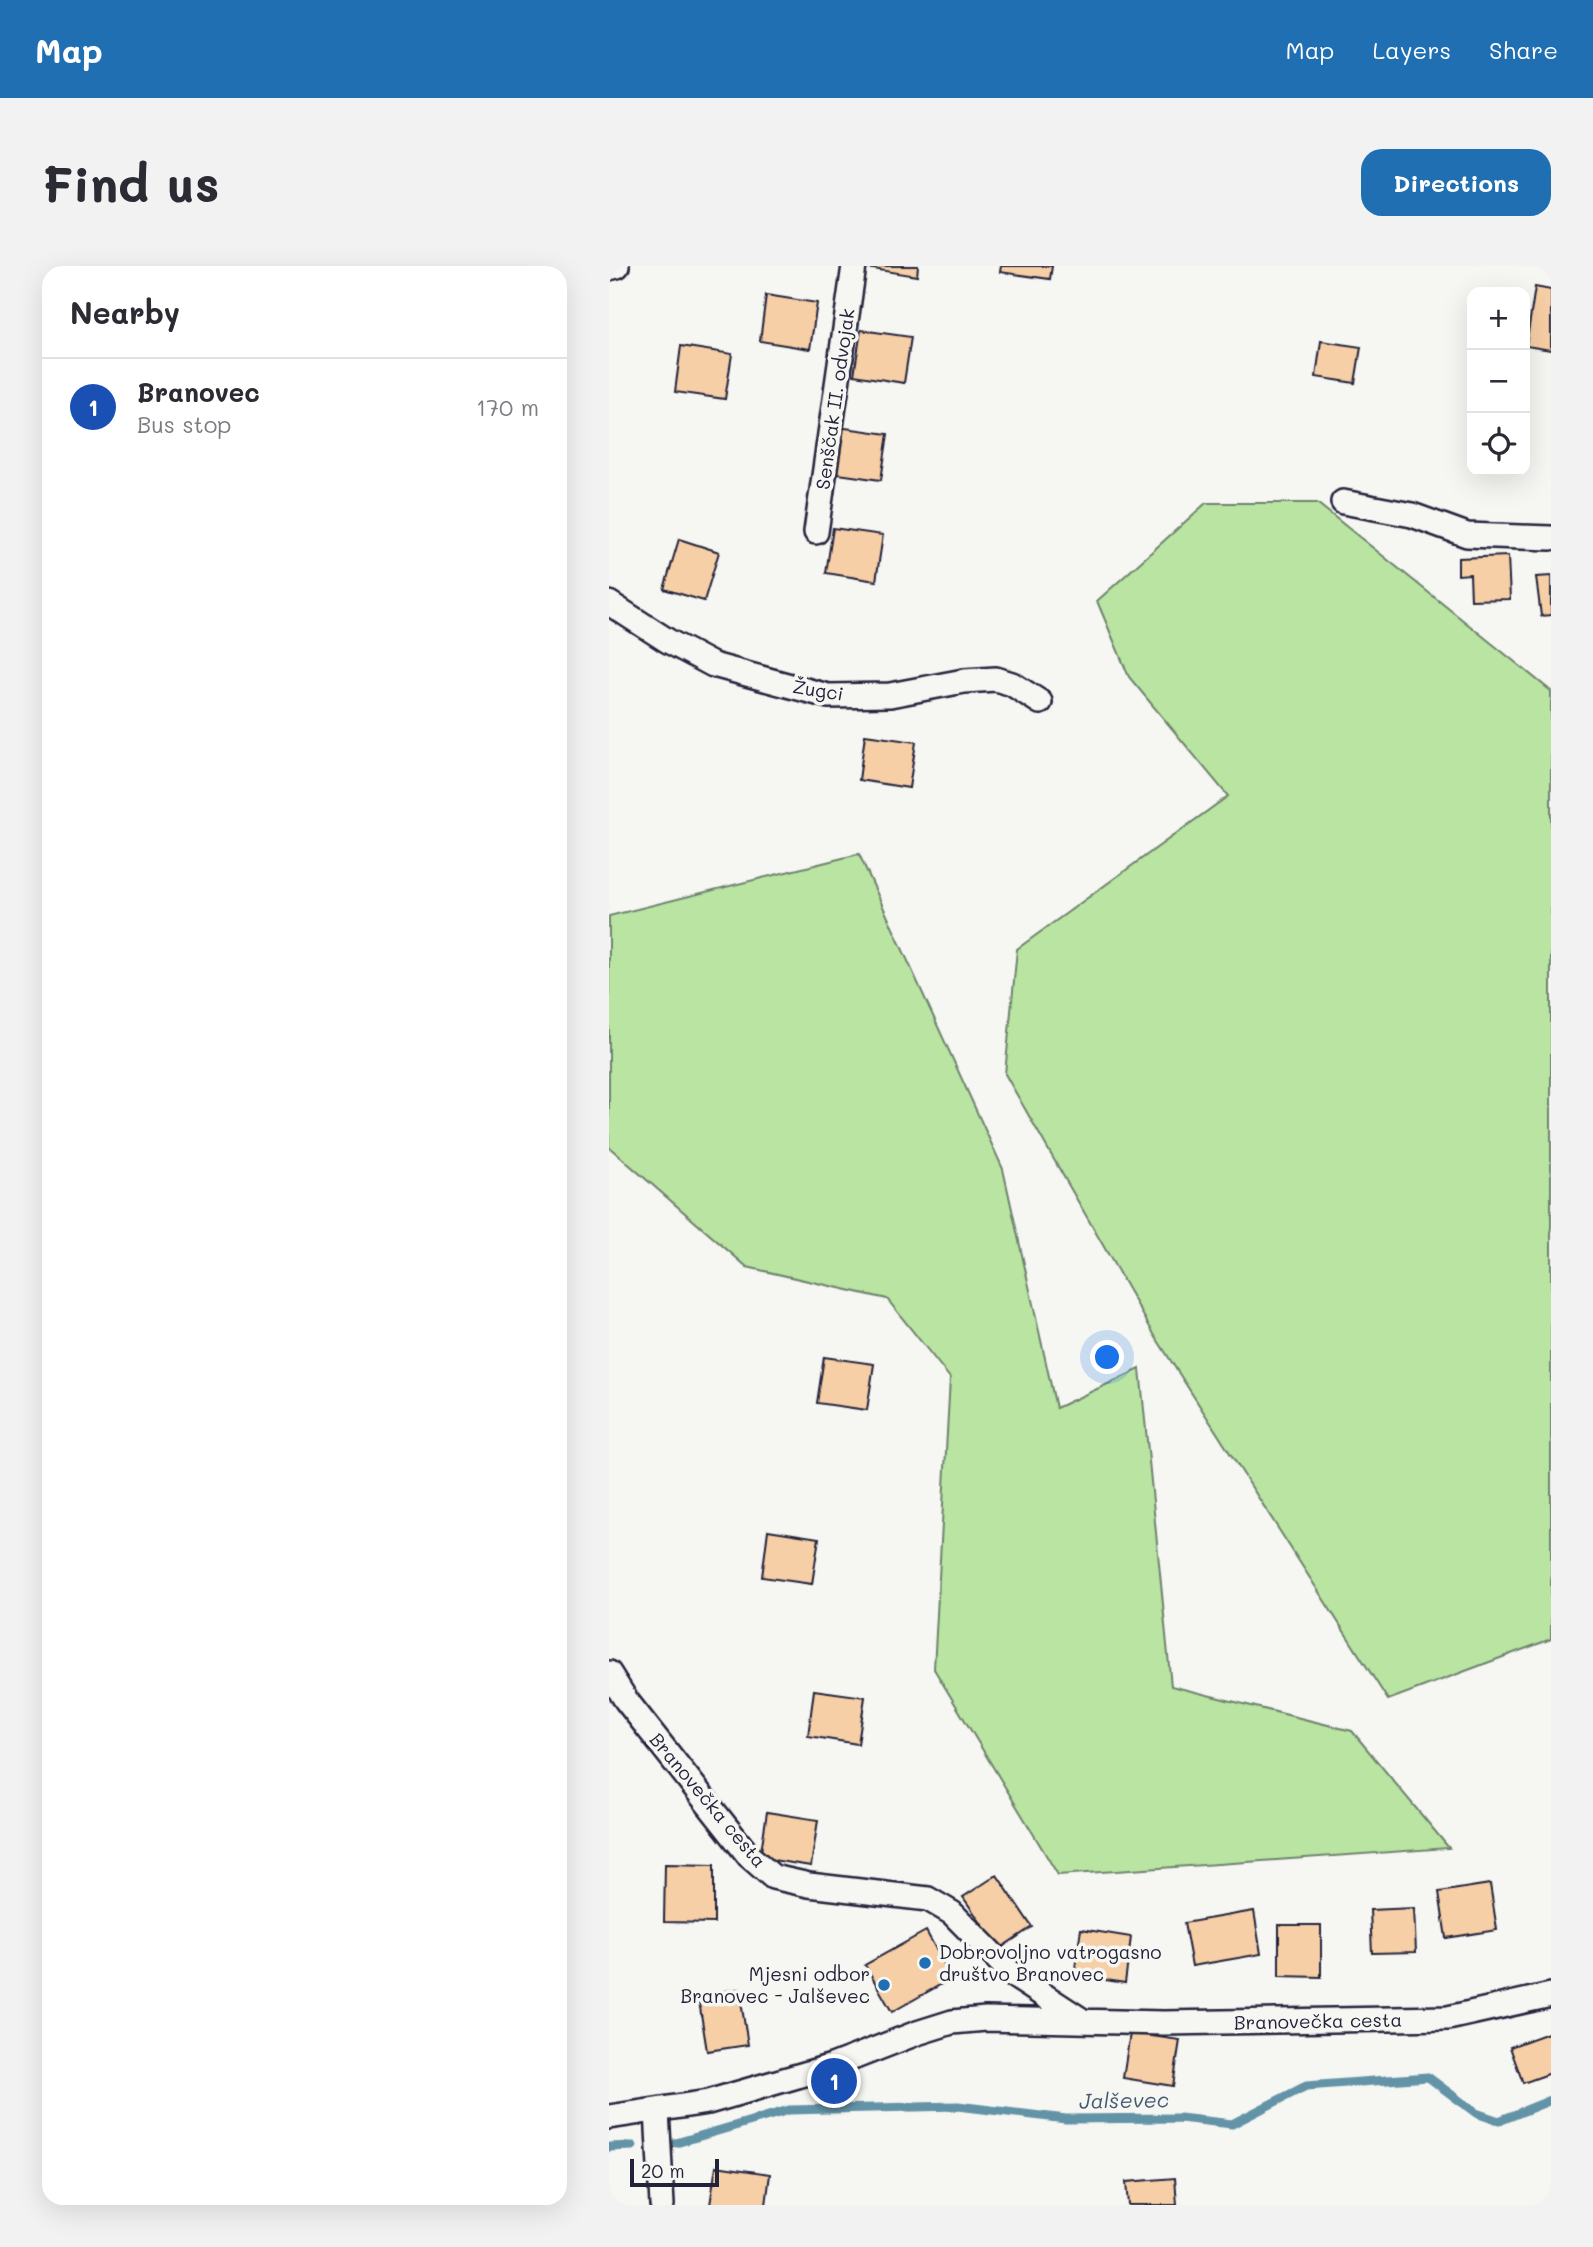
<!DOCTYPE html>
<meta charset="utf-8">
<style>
:root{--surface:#fff;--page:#f2f2f3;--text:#2b2b33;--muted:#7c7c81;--line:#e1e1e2;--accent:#1f6fb2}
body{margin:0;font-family:Mali,sans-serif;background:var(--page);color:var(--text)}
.controls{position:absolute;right:21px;top:21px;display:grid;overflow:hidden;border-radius:14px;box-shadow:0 7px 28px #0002}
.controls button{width:63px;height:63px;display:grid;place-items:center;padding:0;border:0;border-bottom:2px solid var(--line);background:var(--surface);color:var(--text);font:35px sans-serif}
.scale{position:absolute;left:21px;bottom:18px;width:89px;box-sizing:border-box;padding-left:7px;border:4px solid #22223b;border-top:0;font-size:19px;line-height:24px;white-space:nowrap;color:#22223b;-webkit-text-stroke:5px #f6f6f2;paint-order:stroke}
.you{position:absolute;left:499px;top:1092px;width:24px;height:24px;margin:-18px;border:5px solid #fff;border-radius:50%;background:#1a73e8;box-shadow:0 0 0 10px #1a73e833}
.badge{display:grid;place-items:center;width:46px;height:46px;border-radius:50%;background:var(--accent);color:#fff;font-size:23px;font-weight:700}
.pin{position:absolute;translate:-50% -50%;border:4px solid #fff;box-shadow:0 2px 7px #0006}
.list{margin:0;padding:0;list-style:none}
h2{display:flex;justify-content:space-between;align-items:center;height:91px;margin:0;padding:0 28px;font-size:30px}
h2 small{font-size:23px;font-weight:400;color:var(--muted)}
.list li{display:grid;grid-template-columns:46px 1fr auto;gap:21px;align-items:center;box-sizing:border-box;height:98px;padding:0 28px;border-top:2px solid var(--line)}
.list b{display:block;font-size:26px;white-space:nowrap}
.list p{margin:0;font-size:23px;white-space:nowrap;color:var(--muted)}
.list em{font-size:23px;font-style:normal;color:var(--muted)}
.icon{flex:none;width:38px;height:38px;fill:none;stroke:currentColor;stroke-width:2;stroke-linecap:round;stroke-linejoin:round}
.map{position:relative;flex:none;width:942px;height:1939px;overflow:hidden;border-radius:21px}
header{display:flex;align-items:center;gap:42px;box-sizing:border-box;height:98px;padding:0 35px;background:var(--accent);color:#fff}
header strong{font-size:33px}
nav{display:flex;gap:38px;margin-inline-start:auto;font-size:24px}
.intro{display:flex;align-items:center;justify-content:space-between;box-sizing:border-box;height:168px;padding:0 42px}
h1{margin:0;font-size:49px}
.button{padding:18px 32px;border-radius:21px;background:var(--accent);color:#fff;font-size:24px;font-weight:700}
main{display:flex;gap:42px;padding:0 42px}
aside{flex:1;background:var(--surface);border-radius:21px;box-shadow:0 7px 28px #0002}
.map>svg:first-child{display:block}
.green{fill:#b9e4a1;stroke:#6e836e;stroke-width:2}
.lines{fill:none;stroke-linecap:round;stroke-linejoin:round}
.stream{stroke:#6493a7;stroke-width:9}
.building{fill:#f7cfa6;stroke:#22223b;stroke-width:2}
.minor-casing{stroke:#22223b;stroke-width:28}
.minor{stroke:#f6f6f2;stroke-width:23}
.poi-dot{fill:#1f6fb2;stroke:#f6f6f2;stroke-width:2.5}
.labels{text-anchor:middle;stroke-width:7;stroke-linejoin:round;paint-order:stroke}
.street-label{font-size:19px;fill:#22223b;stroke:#f6f6f2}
.poi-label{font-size:19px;fill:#22223b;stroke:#f6f6f2;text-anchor:start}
.water-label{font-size:21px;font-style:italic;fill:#435a71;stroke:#f6f6f2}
</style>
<header>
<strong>Map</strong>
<nav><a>Map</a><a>Layers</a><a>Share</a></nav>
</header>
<div class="intro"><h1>Find us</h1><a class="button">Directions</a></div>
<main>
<aside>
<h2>Nearby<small></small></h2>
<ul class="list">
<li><span class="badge" style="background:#1a4fb4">1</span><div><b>Branovec</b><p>Bus stop</p></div><em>170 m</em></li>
</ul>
</aside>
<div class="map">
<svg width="942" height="1939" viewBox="0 0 942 1939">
<rect width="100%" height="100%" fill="#f6f6f2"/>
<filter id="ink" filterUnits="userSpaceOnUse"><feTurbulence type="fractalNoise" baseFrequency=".0143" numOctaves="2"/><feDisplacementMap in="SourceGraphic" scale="14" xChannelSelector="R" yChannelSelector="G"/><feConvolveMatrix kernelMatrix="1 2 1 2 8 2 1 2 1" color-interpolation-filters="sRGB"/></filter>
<g filter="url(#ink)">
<path class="green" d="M597 237H708L942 425V1373L779 1434 546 1070 396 808 408 683 619 530 520 411 488 335Z
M250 588 394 903 447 1142 531 1103 562 1420 743 1465 840 1582 449 1609 325 1403 341 1112 278 1033 138 1001 0 881V650Z"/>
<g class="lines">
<path class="stream" d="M67 1877 180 1844 349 1840 457 1853 571 1852 623 1858 697 1820 819 1811 867 1847 890 1855 942 1834
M0 1881 24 1880"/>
</g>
<path class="building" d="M257 0H309L308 10 257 2Z
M392 0H443L441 13 391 6Z
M926 21 942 24V84L917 80Z
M157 29 208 37 201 83 151 75Z
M252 64 302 71 295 117 245 109Z
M712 75 752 81 746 117 707 111Z
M72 80 123 88 116 133 66 126Z
M229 161 279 168 272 214 222 207Z
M224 262 274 269 267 315 217 307Z
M70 273 110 286 95 335 55 323Z
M899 290 901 333 862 334 861 308 849 309V292Z
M942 310V349L932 350 927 311Z
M256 469 307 476 300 522 250 514Z
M215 1091 265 1098 258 1144 208 1137Z
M159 1264 210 1272 203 1318 153 1311Z
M205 1424 256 1431 249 1478 199 1470Z
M158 1546 209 1554 202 1600 151 1592Z
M56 1598 105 1599V1657L55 1656Z
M388 1609 423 1661 390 1683 354 1631Z
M881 1618 888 1664 837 1672 830 1626Z
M805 1642 807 1686 763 1687 761 1644Z
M645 1645 652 1688 583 1700 575 1657Z
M670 1659H712V1711L670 1710Z
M472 1663 522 1671 516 1717 465 1709Z
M317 1665 343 1712 283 1746 256 1699Z
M130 1723 139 1779 98 1785 89 1729Z
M942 1766V1807L914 1817 901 1781Z
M521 1767 571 1774 564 1820 514 1812Z
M107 1900 161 1908 157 1939H101Z
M566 1912 568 1939H519L517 1916Z"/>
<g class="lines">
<g class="minor-casing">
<path id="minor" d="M0 2 8 0
M734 236 803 249 858 269 942 272
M207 266 245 0
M0 337 59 375 104 399 219 430 281 429 355 415 387 413 403 418 431 436
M0 1407 17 1434 140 1590 164 1611 200 1619 319 1633 343 1647 405 1710 474 1755
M48 1844 53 1939
M0 1851 99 1836 223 1800 308 1767 343 1756 377 1753 555 1757 839 1752 942 1729"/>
</g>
<use href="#minor" class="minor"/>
</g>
</g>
<g class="poi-dot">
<circle cx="316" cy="1697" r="7"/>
<circle cx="275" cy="1719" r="7"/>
</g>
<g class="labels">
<g class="street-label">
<text transform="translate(226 133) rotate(-82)" y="7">Senščak II. odvojak</text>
<text transform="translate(209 424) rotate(9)" y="7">Žugci</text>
<text transform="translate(99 1534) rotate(50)" y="7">Branovečka cesta</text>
<text transform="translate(709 1755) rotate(-1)" y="7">Branovečka cesta</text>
</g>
<g class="poi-label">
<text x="330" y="1693">Dobrovoljno vatrogasno<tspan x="330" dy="22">društvo Branovec</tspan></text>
<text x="261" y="1715" text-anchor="end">Mjesni odbor<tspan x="261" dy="22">Branovec - Jalševec</tspan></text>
</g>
<g class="water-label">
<text transform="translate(515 1835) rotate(-1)" y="7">Jalševec</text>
</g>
</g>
</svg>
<div class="controls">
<button>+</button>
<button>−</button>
<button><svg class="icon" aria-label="locate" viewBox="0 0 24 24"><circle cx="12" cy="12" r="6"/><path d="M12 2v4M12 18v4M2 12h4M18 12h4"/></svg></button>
</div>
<div class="scale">20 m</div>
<div class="you"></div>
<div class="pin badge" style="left:225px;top:1815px;background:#1a4fb4">1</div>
</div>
</main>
